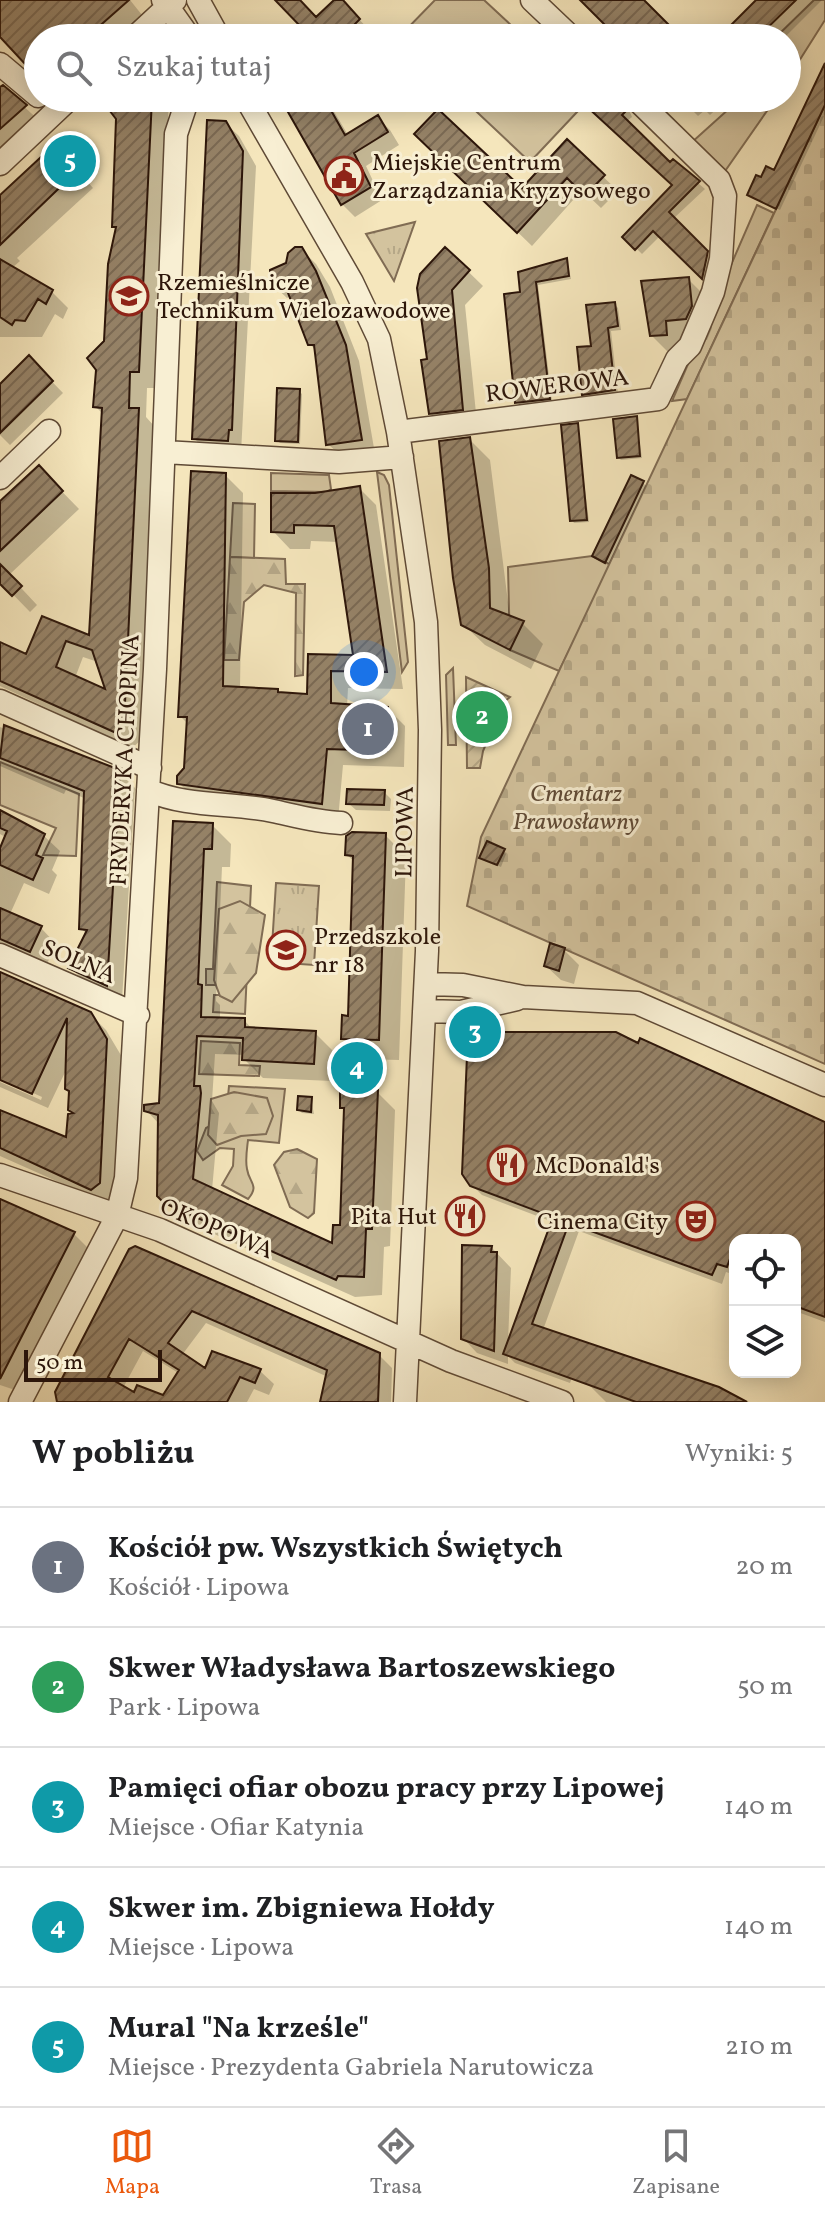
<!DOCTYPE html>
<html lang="pl">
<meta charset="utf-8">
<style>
:root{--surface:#fff;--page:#f2f2f2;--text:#202124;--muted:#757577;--line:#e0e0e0;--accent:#ea580c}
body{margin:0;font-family:Vollkorn,serif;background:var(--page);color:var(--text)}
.controls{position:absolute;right:24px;bottom:24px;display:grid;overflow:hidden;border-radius:16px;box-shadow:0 4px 20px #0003}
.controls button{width:72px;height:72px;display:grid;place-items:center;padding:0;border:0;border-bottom:2px solid var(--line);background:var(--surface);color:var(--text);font:40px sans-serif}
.scale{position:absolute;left:24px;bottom:20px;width:138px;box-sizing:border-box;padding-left:8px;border:4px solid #2d160a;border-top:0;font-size:22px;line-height:28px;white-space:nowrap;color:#2d160a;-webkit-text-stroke:6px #f8efd3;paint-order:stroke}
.you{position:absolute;left:364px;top:672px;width:28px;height:28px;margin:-20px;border:6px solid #fff;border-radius:50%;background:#1a73e8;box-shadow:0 0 0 12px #1a73e833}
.badge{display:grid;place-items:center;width:52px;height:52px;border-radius:50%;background:var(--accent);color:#fff;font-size:26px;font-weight:700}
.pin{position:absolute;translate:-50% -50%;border:4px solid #fff;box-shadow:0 2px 8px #0006}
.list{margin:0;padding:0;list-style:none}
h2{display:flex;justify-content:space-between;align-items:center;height:104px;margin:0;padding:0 32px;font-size:34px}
h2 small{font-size:26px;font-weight:400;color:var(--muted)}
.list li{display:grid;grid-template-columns:52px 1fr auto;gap:24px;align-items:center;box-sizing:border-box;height:120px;padding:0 32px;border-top:2px solid var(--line)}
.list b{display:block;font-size:30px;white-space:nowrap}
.list p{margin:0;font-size:26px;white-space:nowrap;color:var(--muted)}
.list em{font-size:26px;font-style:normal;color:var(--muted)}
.icon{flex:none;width:44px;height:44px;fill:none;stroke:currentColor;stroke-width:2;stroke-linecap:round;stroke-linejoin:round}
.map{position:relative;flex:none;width:825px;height:1402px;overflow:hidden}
.search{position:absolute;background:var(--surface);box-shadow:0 4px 20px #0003;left:24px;right:24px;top:24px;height:88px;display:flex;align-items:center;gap:20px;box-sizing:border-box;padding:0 28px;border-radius:44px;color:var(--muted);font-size:30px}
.sheet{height:704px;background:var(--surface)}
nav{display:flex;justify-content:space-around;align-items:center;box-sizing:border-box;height:112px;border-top:2px solid var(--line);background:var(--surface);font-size:22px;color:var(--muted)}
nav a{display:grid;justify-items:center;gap:4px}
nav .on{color:var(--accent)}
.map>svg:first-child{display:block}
.grass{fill:#d3c39e;stroke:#806c54;stroke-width:2}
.forest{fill:url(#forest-firs);stroke:#806c54;stroke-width:2}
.cemetery{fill:url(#cemetery-stones);stroke:#806c54;stroke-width:2}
.park{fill:url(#park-tufts);stroke:#806c54;stroke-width:2}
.garden{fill:url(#garden-furrows);stroke:#806c54;stroke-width:2}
.shadow{fill:#0003;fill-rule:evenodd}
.building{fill:url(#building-hatch);stroke:#2d160a;stroke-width:2;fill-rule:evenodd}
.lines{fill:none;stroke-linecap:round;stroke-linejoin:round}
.minor-casing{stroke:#5f4a36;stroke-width:25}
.minor{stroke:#f8efd3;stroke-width:22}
.labels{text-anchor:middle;stroke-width:6;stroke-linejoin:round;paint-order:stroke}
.poi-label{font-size:24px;fill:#2d160a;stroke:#f8efd3;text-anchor:start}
.street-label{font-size:24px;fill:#2d160a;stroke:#f8efd3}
.park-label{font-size:24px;font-style:italic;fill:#5f4a36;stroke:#f8efd3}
</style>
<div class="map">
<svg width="825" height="1402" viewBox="0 0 825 1402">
<defs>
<pattern id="forest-firs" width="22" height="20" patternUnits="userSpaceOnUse" patternTransform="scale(2)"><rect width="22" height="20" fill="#d3c39e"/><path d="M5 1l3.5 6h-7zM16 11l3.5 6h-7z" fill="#b5a787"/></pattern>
<pattern id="cemetery-stones" width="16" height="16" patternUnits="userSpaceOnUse" patternTransform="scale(2)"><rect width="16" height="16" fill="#d3c39e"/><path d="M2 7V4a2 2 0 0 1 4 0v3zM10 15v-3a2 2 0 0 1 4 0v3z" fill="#b5a787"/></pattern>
<pattern id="park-tufts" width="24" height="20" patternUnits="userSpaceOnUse" patternTransform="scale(2)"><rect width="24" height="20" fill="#d3c39e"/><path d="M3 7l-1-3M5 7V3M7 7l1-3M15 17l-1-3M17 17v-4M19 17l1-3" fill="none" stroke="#b5a787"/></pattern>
<pattern id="garden-furrows" width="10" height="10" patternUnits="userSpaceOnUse" patternTransform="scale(2)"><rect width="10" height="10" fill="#d3c39e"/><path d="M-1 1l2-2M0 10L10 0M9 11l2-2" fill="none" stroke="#b5a787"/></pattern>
<pattern id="building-hatch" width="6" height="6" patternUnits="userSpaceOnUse" patternTransform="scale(2)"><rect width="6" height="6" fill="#958267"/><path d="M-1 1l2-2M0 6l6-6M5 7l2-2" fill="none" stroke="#7a6953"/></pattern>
</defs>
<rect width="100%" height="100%" fill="#f5e6bc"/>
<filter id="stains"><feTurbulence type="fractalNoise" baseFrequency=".0025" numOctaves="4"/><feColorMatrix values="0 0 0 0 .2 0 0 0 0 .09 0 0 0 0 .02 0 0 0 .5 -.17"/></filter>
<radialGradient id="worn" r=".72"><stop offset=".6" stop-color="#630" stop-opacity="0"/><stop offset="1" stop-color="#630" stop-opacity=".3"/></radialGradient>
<path class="grass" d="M435 0H484L525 38H398Z
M814 0H825V20L787 80V38H775Z
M462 98H564L578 111 530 162Z
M741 98H776L723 174 691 143Z
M757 205 774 213 687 399 672 401Z
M377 472 384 475 389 485 408 662 402 672Z
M271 473 329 475 331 489 327 492 271 491Z
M233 503 255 504 254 558 230 557Z
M592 556 611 565 559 671 510 650 508 567Z
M453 668 456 745H448L446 675Z
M0 762 79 794 76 856 43 855 56 828 0 805Z
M217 882 251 886 245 1014 213 1012 214 995H236V985H206V969H213Z
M229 1086 285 1089 279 1143 248 1140C247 1149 245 1160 247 1169 249 1183 260 1185 248 1199L222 1185 233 1166 234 1149 220 1148 203 1160 197 1151 206 1128 226 1118Z"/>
<path class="forest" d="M230 557 285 559 286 584H305L303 675 295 676 296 593 264 585 244 602 239 660H224Z
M240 901 265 915 256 973 232 1002 220 996 214 980 219 909Z
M201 1041 240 1043 239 1065 260 1066 259 1076 199 1074Z
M234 1092 267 1098 273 1116 266 1134 241 1136 217 1145 208 1135 211 1099Z
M297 1149 317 1159 314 1213 308 1218 290 1207 274 1165 284 1152Z"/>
<path class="cemetery" d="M825 105V1064L467 906 481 837Z"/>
<path class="park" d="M415 222 394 281 366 234Z
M276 883 319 886 314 965 271 962Z"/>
<path class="garden" d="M466 677 510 697 504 702 483 751 480 768H467Z"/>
<path class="shadow" d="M0 0H130L146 20 126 38H38V74L0 34Z
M280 0H296L316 20 341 0 372 33 366 38H297L306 29Z
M759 0H822L784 38H740Z
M825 67V114L780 210 749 195 762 179 775 173Z
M3 87 46 127 0 168V89Z
M110 98H169L156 388H147L146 417 155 427 140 741 132 748 0 686V645L27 657 44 618 91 638 104 415 95 406 118 230 114 226 118 118ZM83 657 98 662 108 693 75 678Z
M282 98H326L348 135 377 117 390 130 399 145 366 166 382 200 355 217 342 204Z
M364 98H381L385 102 376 109Z
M595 98H624L632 117 626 122 670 165 673 162 705 189 673 219 713 259 708 282 660 236 642 254 625 237 675 186Z
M680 98H726L727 99 710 115 705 110 698 116Z
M225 123 239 136 256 166 241 453 207 452 194 438Z
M416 134 522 191 567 142 618 191 601 208 582 190 532 246Z
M71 163 93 188 17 258 20 261 12 268 52 292 68 308 63 319 55 314 42 337H0V197Z
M301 249 316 264 330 287 359 361 375 454 343 458 328 444 316 351 310 344 291 296 287 298 272 284Z
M446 250 483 286 465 305 477 423 445 428 430 413 429 361Z
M567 260 571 279 538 285 552 401 520 405 517 402 520 274Z
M688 279 709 300 712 328 707 340 686 341 672 356 652 336Z
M614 304 618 308 621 330 611 331 618 394 588 398 584 394 593 347Z
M29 358 63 393 10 445 0 435V386Z
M299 391 302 394 300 444 280 443 277 440Z
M636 418 642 458 621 460 618 457Z
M577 425 589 522 574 523 572 520Z
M469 439 490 460 510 618 522 623 543 644 531 669 485 645 463 624Z
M39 468 79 509 9 575 37 605 30 612 0 581V505Z
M225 475 243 493 240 689 309 696 310 656 355 657 339 542 311 541 310 549H290L273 531 315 495 359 488 376 505 403 689 348 688 347 707 388 709 405 726 404 767 343 765 338 820 197 801 179 783 186 769 188 724 180 716Z
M643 483 646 486 609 564 597 558Z
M0 727 62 752 64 748 119 772 135 788 122 1000 86 983 71 968 87 934 81 928 86 799 66 790 64 794 0 766Z
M384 792 391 799 390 811 356 810 348 803Z
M0 813 44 836 60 851 52 870 57 875 49 894 24 883 10 914 41 928 56 944 46 966 0 946V853L7 838 0 834Z
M175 823 212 825 231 844 230 867H222L216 1001 220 1005V1020H244L253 1030 315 1033 334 1052 332 1081 263 1078 244 1059 245 1055 215 1054 212 1101 219 1113 212 1190 334 1246 342 1227 346 1111 342 1107 377 1092 395 1110 390 1246 384 1247 382 1295 355 1297 185 1221 159 1195 160 1125 146 1110 161 1105Z
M385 835 406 856 399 1060 364 1059 343 1038 350 1018 355 862 347 855Z
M503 851 506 854 501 867 485 860Z
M564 950 579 965 574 984 561 980 546 966Z
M0 975 90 1014 106 1030 122 1057 115 1198 108 1204 0 1156V1112L68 1139 75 1114 68 1066 48 1108 0 1087V1082L41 1100 42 1097 0 1078Z
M311 1099 314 1114 302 1113 299 1110Z
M825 1124V1322L795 1311V1240H735V1275L726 1272 722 1284 579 1231 543 1330 582 1349 570 1383 515 1363 508 1356V1364L477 1353 463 1338 464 1247 492 1248 511 1268 508 1342 553 1222 482 1195 472 1185Z
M0 1201 74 1234 89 1249 15 1390 0 1385Z
M131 1250 378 1354 392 1368 391 1402H322L328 1377 206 1323 182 1355 206 1371H260L274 1384 269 1395 254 1389 247 1402H62ZM143 1351 180 1374 163 1397 135 1395 123 1388Z
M587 1383 719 1389 749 1402H606Z"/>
<path class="building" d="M0 0H129L86 38H38V78L0 37Z
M275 0H300L316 17 334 0H343L360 19 341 38H294L303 29Z
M580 0H644L682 38H618Z
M756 0H796L757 38H737L728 28Z
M825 63V105L776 209 747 195 756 175 761 177 766 166 774 170Z
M3 85 27 105 0 129V87Z
M100 98H152L139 372H130L129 408H139L124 724 114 732 0 681V642L26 654 42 616 89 635 102 408 93 407 96 370 87 358 104 341 108 264 116 227H112L116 119ZM66 641 92 650 105 689 56 667Z
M280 98H324L345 135 378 115 388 132 354 153 371 187 341 205Z
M592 98H621L627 110 622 115 670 162 673 159 700 181 669 212 708 251 702 279 653 231 635 250 622 237 672 185 585 105Z
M438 109 522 188 567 139 605 175 585 196 567 178 517 233 414 134Z
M207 120 226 121 243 151 232 430H229L228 441 192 439Z
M55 144 78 170 0 245V195Z
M295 247H302L316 271 346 345 362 440 326 445 314 345H308L283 280 270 285V270L286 263 288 253Z
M445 247 470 270 452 290 463 410 429 414 421 360 427 359 417 288 420 274Z
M567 258 569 276 536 282 550 399 515 403 504 294 520 292 518 272Z
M0 259 53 290 46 304 38 299 25 321 15 320 12 325 0 317Z
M689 277 692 306 686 319 666 321 667 335 650 336 641 281Z
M615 302 618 326 608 328 615 390 582 395 577 347 591 346 586 305Z
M29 355 53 381 0 433V384Z
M277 388 300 389 298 442 275 441Z
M637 416 640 456 617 458 613 419Z
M578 423 587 520 570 521 561 425Z
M470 437 489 568 490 608 524 621 510 650 461 625 453 578 439 441Z
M39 465 63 491 0 551V501Z
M191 471 226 473 223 686 278 689V692L307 694 308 654 353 655 334 526 294 525V533L271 532V493H315L360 486 387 672 331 671V703L388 707 387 751 327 749 322 804 177 784V776L184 768 187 717H178Z
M631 475 644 481 605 563 592 556Z
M0 564 22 586 12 596 0 584Z
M4 725 120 770 107 986 68 968 87 930 79 929 84 791 0 758Z
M347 789 385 790 384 805 346 804Z
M0 810 45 834 36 855 43 858 33 880 0 865V848L7 831 0 828Z
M173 821 213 823 212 849H204L198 984 202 985 201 1017 245 1018V1027L316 1031 314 1064 242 1060 243 1038 197 1036 194 1086H200L201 1093 193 1179 332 1243 333 1225H340L344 1108H340V1088L378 1090 372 1229H366L364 1277 338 1276 336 1280 164 1203 157 1196 158 1115 144 1111V1105L159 1103Z
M352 832 386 833 379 1040 341 1039 342 1015 348 1016 353 856 345 855 346 836Z
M487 841 505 849 497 865 479 858Z
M0 908 42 926 30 952 0 939Z
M550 943 565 948 559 971 544 966Z
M0 972 91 1012 107 1039 100 1183 91 1190 0 1148V1110L66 1137 68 1114 73 1113 68 1110 69 1091 65 1089 67 1018 32 1094 0 1080Z
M468 1032H616L638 1043 640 1038 825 1122V1317L795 1306V1240H735V1257L731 1256 727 1267 717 1264 712 1275 569 1223 532 1324 719 1387 747 1402H636L503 1354 553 1217 470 1186 462 1174Z
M298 1096 312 1097 311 1112 297 1110Z
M0 1199 75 1232 0 1379Z
M462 1245 492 1246 491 1252H497L494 1351 461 1339Z
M135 1246 380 1353 378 1402H320L327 1370 192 1311 168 1343 205 1368 212 1351 261 1369 255 1383 240 1377 227 1402H57L55 1392 129 1249ZM129 1339 179 1370 163 1395 137 1385 134 1392 108 1377Z"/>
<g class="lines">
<g class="minor-casing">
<path id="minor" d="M163 0 190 38
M198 0 219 38
M532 0 572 38
M134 38 175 0
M0 64 38 96
M246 98 352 282 379 339 398 432 426 622 430 730 427 951 405 1402
M0 164 70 98
M398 432 658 399 677 359 690 346 713 292 721 259 725 196 719 180 635 98
M164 452 339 462 402 457
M0 478 49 431
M0 701 150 768
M148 790C188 808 231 802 273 811 296 816 317 822 341 823
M0 955 138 1015
M426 984 463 985 523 997 637 1003 825 1085
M424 1011 461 1012 517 999
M0 1175 160 1230 451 1361 562 1402
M20 1402 117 1216 126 1178 155 669 176 134 188 98"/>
</g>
<use href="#minor" class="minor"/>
</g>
<defs>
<g id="civic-ring" transform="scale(2)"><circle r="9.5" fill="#f8efd3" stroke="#8f2418" stroke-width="1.5"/><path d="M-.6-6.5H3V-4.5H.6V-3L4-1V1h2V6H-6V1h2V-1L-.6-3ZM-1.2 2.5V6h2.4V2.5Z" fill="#8f2418"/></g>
<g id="school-ring" transform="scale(2)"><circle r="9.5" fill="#f8efd3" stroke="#8f2418" stroke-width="1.5"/><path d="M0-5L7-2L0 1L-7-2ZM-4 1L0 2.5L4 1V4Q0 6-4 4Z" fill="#8f2418"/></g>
<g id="restaurant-ring" transform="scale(2)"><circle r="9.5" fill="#f8efd3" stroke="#8f2418" stroke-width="1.5"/><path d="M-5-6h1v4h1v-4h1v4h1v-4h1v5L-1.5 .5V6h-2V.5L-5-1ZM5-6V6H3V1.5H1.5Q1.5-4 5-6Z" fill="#8f2418"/></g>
<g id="theatre-ring" transform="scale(2)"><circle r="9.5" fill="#f8efd3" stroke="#8f2418" stroke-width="1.5"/><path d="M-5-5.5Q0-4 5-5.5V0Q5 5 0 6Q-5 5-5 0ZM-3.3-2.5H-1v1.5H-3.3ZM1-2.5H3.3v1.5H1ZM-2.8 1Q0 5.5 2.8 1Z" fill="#8f2418"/></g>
</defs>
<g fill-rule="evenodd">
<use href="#civic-ring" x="344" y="176"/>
<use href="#school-ring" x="129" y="296"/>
<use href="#school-ring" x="286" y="950"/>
<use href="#restaurant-ring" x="507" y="1165"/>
<use href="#restaurant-ring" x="465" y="1216"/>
<use href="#theatre-ring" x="696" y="1221"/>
</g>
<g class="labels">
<g class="poi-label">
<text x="372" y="170">Miejskie Centrum<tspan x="372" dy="28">Zarządzania Kryzysowego</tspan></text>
<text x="157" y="290">Rzemieślnicze<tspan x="157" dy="28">Technikum Wielozawodowe</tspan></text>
<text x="314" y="944">Przedszkole<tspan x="314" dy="28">nr 18</tspan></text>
<text x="535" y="1173">McDonald's</text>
<text x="437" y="1224" text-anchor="end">Pita Hut</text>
<text x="668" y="1229" text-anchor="end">Cinema City</text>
</g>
<g class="street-label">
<text transform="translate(557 385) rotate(-7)" y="8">ROWEROWA</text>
<text transform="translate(124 760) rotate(-87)" y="8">FRYDERYKA CHOPINA</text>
<text transform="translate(404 832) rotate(-89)" y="8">LIPOWA</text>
<text transform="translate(79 961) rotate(23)" y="8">SOLNA</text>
<text transform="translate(217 1228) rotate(23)" y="8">OKOPOWA</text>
</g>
<g class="park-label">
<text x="576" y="801">Cmentarz<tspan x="576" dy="28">Prawosławny</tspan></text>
</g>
</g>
<rect width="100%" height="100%" filter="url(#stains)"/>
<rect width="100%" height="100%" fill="url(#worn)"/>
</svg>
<div class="controls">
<button><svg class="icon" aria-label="locate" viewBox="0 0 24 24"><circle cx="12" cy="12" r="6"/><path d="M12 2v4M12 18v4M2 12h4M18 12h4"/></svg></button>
<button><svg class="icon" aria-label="layers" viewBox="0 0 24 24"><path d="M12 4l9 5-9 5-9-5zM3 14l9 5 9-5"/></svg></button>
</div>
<div class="scale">50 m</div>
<div class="you"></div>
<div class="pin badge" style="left:368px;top:729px;background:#6b7280">1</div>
<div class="pin badge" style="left:482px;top:717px;background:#2e9e5b">2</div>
<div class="pin badge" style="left:475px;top:1032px;background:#0f9aa8">3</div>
<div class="pin badge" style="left:357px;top:1068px;background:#0f9aa8">4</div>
<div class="pin badge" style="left:70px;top:161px;background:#0f9aa8">5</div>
<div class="search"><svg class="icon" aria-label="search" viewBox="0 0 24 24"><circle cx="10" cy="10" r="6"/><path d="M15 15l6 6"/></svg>Szukaj tutaj</div>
</div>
<section class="sheet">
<h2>W pobliżu<small>Wyniki: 5</small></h2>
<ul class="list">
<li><span class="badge" style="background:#6b7280">1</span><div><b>Kościół pw. Wszystkich Świętych</b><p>Kościół · Lipowa</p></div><em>20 m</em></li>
<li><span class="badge" style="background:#2e9e5b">2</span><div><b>Skwer Władysława Bartoszewskiego</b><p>Park · Lipowa</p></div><em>50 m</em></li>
<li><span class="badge" style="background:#0f9aa8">3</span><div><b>Pamięci ofiar obozu pracy przy Lipowej</b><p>Miejsce · Ofiar Katynia</p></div><em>140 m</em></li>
<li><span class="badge" style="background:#0f9aa8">4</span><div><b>Skwer im. Zbigniewa Hołdy</b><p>Miejsce · Lipowa</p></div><em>140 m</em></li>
<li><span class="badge" style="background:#0f9aa8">5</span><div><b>Mural &quot;Na krześle&quot;</b><p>Miejsce · Prezydenta Gabriela Narutowicza</p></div><em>210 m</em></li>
</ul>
</section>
<nav>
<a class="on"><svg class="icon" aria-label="map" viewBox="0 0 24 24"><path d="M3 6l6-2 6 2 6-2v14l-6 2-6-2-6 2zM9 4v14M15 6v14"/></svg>Mapa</a>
<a><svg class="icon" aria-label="directions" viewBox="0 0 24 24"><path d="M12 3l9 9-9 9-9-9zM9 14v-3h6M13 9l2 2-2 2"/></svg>Trasa</a>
<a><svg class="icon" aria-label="saved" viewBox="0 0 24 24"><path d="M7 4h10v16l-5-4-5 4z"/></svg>Zapisane</a>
</nav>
